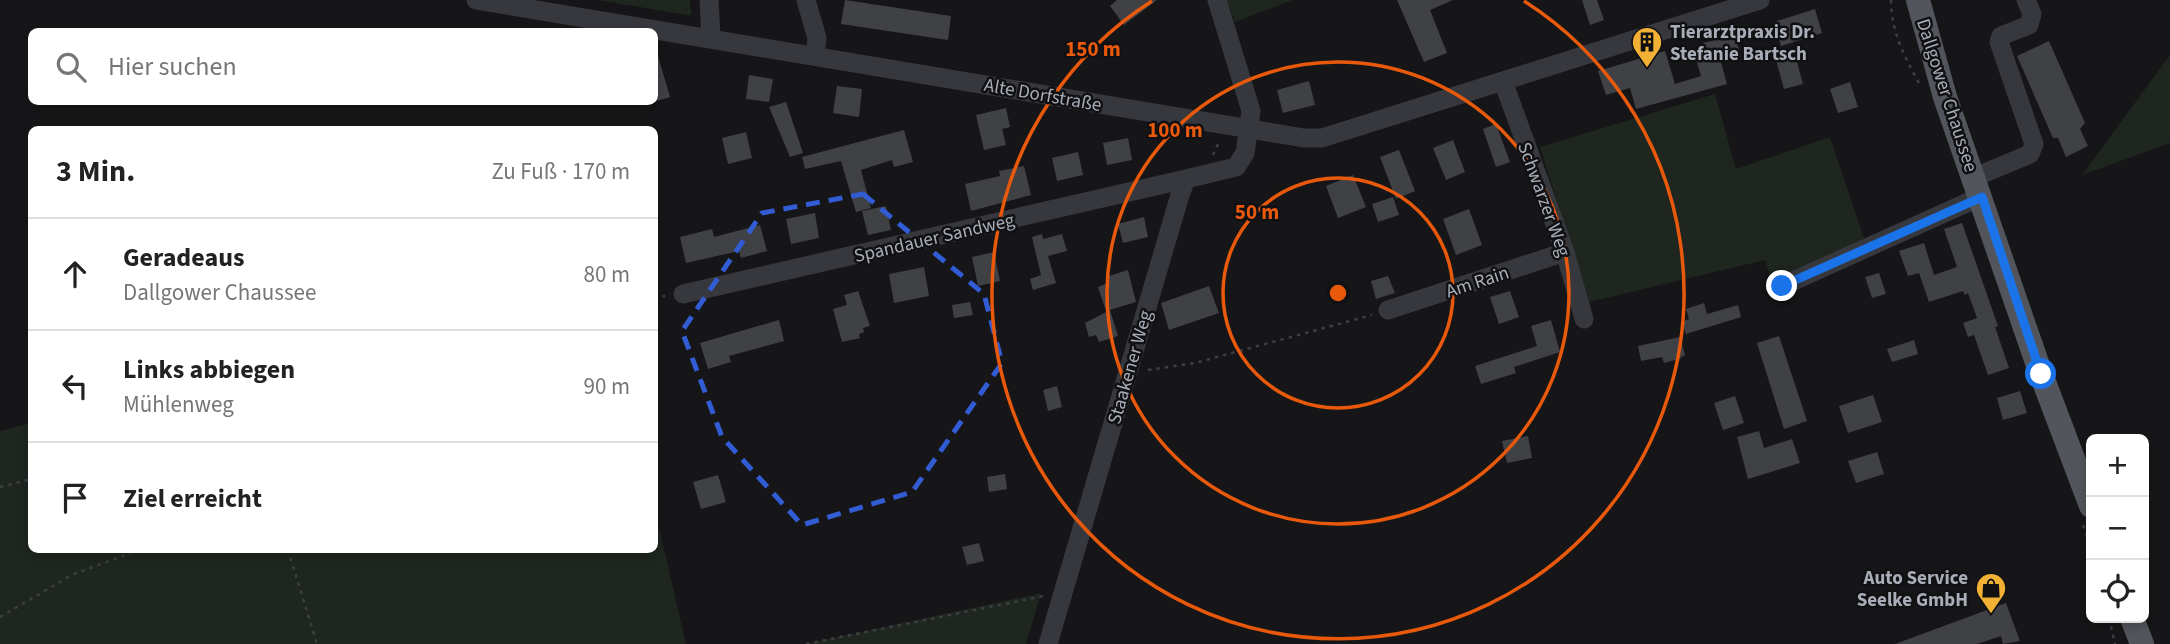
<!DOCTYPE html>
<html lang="de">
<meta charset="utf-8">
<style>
:root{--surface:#fff;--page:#f6f6f6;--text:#222;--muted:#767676;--line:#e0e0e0}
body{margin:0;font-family:"Source Sans 3",sans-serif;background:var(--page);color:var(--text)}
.controls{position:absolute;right:21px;bottom:21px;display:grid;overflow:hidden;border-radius:10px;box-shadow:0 4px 10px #0003}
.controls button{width:63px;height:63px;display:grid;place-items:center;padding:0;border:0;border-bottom:2px solid var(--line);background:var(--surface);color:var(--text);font:35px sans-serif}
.stop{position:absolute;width:21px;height:21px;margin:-16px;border:5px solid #1a73e8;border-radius:50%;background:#fff}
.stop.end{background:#1a73e8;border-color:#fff;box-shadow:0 2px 7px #0008}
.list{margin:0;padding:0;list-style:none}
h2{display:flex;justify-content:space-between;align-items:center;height:91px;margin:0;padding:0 28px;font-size:30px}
h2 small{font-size:23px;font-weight:400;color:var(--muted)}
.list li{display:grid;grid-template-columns:46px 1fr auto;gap:21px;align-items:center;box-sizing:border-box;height:112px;padding:0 28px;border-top:2px solid var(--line)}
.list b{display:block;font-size:26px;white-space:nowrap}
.list p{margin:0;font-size:23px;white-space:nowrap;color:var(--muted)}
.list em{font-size:23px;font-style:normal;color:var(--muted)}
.icon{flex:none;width:38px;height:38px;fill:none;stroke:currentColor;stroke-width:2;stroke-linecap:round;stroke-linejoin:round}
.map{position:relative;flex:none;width:2170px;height:644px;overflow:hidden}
.search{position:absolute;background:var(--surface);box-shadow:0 4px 10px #0003;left:28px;top:28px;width:630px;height:77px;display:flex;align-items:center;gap:18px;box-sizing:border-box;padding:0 24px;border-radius:10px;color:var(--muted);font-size:26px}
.panel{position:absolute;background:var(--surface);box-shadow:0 4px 10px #0003;left:28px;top:126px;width:630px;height:427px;border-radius:10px}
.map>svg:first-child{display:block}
.green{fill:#1e261f}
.building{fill:#404145}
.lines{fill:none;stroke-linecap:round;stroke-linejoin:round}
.path{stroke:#3d3f44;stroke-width:2.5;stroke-dasharray:3.5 5;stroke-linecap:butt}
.minor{stroke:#37383d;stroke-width:19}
.major{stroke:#53555c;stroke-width:24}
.route{stroke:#1a73e8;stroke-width:9}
.marked{fill:none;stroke:#325cd3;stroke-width:5;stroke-dasharray:14 9;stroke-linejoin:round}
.ring{fill:none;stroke:#e8590c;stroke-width:3.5}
.labels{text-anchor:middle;stroke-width:5;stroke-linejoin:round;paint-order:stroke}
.poi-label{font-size:19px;font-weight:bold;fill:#a8adb8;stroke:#111113;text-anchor:start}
.street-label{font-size:19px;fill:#a8adb8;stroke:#111113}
.centre{fill:#e8590c;stroke:#111113;stroke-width:3.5}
.ring-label{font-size:21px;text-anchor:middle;font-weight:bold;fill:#e8590c;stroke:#111113;stroke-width:5;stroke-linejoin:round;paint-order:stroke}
</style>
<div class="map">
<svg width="2170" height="644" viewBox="0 0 2170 644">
<rect width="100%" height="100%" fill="#161618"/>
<path class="green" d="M598 0H690L691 15H687Z
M1227 0H1293L1235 22Z
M2170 55V143L2082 175Z
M1715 94 1736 169 1830 137 1865 241 1773 284 1765 260 1589 302 1540 147Z
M31 423 32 550H654L655 510 686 644H0V431Z
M1041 593 1026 644H806Z"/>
<path class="building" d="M845 0 951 16 948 40 841 24Z
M1117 0H1157L1124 25 1110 6Z
M1397 0H1453L1430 10 1447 53 1424 62Z
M1582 0H1597L1604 20 1590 25Z
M1815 9 1822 33 1781 46 1774 22Z
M1735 35 1741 57 1721 62 1727 84 1636 109 1630 88 1606 95 1598 71 1665 51 1675 84 1701 76 1695 56 1706 53 1703 43Z
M2049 41 2085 123 2080 129 2088 146 2066 157 2058 138H2053L2017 56Z
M1795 55 1803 84 1784 89 1776 60Z
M654 56H658L670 97 654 102Z
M749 75 773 79 769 102 746 99Z
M1309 81 1315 105 1283 113 1277 90Z
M1850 82 1858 107 1838 113 1830 89Z
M837 86 862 89 859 117 833 113Z
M786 102 803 153 790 157 769 107Z
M1006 108 1010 127 1002 129 1006 145 984 150 976 115Z
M1496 124 1510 162 1496 167 1483 129Z
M904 130 913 162 894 167 892 160 861 170 871 208 856 212 841 161 805 169 802 157Z
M746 132 752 158 728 164 722 138Z
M1128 138 1132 160 1107 165 1103 143Z
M1453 140 1465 172 1446 180 1433 148Z
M1399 150 1415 191 1396 199 1380 157Z
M1078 152 1083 175 1057 181 1052 158Z
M1024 166 1031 195 971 211 965 184 1000 176 999 171Z
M1353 175 1366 207 1338 218 1326 186Z
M1393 197 1399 215 1378 222 1372 204Z
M886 206 891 230 868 235 862 211Z
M1469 209 1482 245 1456 255 1443 219Z
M815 213 819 238 791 244 786 219Z
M1144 217 1148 237 1123 243 1118 224Z
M1962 223 1998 326 1995 327 2009 368 1988 375 1974 335 1968 337 1963 323 1977 318 1968 293 1965 295 1963 291 1929 302 1919 273 1908 276 1899 251 1924 243 1934 275 1957 267 1944 229Z
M760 225 767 251 741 258 739 251 686 263 680 237 712 229 714 237Z
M1042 234 1043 239 1062 234 1067 251 1048 256 1056 283 1033 290 1030 279 1041 275 1032 237Z
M994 252 1000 281 978 286 972 257Z
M924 267 929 296 894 303 889 274Z
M1128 270 1136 302 1106 311 1098 287 1108 283 1106 277Z
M1879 273 1886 294 1872 298 1865 277Z
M1388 276 1395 293 1376 299 1371 281Z
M1209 286 1219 313 1169 330 1161 303Z
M858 291 870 326 863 328 864 332 859 334 860 338 842 342 833 309 847 305 844 295Z
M1510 291 1519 317 1499 324 1490 297Z
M970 302 973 315 954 318 952 305Z
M1704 303 1707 314 1738 305 1741 317 1686 334 1682 322 1689 319 1686 309Z
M1110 310 1118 336 1099 342 1096 335 1089 337 1085 323Z
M779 320 784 341 729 356 731 362 708 369 700 343Z
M1551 320 1560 352 1514 367 1516 373 1481 384 1475 366 1537 346 1531 326Z
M1779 336 1807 421 1784 429 1757 343Z
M1680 337 1685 355 1679 359 1664 363 1662 357 1641 361 1638 346Z
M1914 340 1918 354 1892 362 1887 349Z
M1057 386 1062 407 1048 411 1043 390Z
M2020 391 2027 413 2003 420 1997 398Z
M1873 395 1882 422 1848 433 1839 406Z
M1735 396 1744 423 1723 430 1714 403Z
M1759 431 1764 448 1792 439 1800 463 1748 479 1737 437Z
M1528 436 1532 458 1507 463 1502 441Z
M1877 452 1884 474 1856 483 1848 461Z
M1005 474 1007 489 989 492 987 477Z
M718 475 726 502 701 509 693 482Z
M979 543 984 561 967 565 962 547Z
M2006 603 2020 641 2003 644 2001 636 1977 644H1895Z"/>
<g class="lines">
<path class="path" d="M1891 0C1891 31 1904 56 1919 83
M1213 155 1219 142
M654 297 665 296
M1148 370 1195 363 1372 315
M0 487 32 479
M2083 525 2091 548
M288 550 317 644
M0 617 72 575 138 550
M2109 618 2115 644
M806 644 1044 596"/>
<path class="minor" d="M476 0 1304 138H1322L1760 0
M709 0 711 38
M806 0 817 38 815 56
M1503 81 1565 252 1584 319
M1975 177 2030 154 2034 144 1999 42 2001 36 2029 25 2032 14 2026 0
M1782 286 1982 196
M683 294 1186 179
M1388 310 1565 252
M1048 644 1180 195 1186 179 1236 167 1245 153 1251 111 1217 0"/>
<path class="major" d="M1918 0 1945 97 2041 374 2091 506
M2132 618 2142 644"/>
</g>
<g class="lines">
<path class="route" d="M1782 286 1982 197 2041 374"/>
</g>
<path class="marked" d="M863 194 984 294 1002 363 912 492 802 525 722 437 682 331 762 213Z"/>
<g class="ring">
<circle cx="1338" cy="293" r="115"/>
<circle cx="1338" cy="293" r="231"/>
<path d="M1524 1A346 346 0 1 1 1152 1"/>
</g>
<defs>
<g id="building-pin" transform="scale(1.575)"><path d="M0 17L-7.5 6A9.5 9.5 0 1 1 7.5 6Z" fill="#f2b134" stroke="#111113"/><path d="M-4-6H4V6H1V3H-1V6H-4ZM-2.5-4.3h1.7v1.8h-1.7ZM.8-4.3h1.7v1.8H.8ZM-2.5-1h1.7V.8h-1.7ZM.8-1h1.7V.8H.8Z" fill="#111"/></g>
<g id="shop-pin" transform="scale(1.575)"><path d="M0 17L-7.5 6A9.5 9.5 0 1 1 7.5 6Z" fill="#f2b134" stroke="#111113"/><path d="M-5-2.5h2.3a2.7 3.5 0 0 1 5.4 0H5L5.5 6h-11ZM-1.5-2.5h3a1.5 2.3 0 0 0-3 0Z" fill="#111"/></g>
</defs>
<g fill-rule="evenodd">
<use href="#building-pin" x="1647" y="42"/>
<use href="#shop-pin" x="1991" y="588"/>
</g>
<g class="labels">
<g class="poi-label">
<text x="1670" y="38">Tierarztpraxis Dr.<tspan x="1670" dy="22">Stefanie Bartsch</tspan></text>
<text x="1968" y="584" text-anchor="end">Auto Service<tspan x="1968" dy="22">Seelke GmbH</tspan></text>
</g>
<g class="street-label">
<text transform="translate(1043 94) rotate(10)" y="7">Alte Dorfstraße</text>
<text transform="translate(1948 95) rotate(72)" y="7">Dallgower Chaussee</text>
<text transform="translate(1545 199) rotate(70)" y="7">Schwarzer Weg</text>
<text transform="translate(934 237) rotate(-13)" y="7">Spandauer Sandweg</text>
<text transform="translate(1477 281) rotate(-18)" y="7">Am Rain</text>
<text transform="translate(1129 367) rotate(-74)" y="7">Staakener Weg</text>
</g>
</g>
<circle cx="1338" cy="293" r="10" class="centre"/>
<g class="ring-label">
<text x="1093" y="56">150 m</text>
<text x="1175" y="137">100 m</text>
<text x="1257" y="219">50 m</text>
</g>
</svg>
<div class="controls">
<button>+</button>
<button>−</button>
<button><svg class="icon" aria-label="locate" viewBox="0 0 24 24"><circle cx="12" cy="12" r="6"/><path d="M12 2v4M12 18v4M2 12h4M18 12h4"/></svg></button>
</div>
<div class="stop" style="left:2041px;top:374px"></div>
<div class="stop end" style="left:1782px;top:286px"></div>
<div class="search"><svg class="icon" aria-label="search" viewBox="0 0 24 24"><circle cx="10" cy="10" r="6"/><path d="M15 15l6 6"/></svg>Hier suchen</div>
<section class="panel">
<h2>3 Min.<small>Zu Fuß · 170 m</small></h2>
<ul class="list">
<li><svg class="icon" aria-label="ahead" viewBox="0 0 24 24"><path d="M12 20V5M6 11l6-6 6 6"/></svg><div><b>Geradeaus</b><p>Dallgower Chaussee</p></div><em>80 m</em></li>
<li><svg class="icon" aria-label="left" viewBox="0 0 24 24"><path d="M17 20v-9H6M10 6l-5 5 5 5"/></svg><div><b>Links abbiegen</b><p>Mühlenweg</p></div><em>90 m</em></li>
<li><svg class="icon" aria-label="arrive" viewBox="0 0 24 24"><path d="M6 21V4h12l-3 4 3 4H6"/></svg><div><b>Ziel erreicht</b></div></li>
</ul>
</section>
</div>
